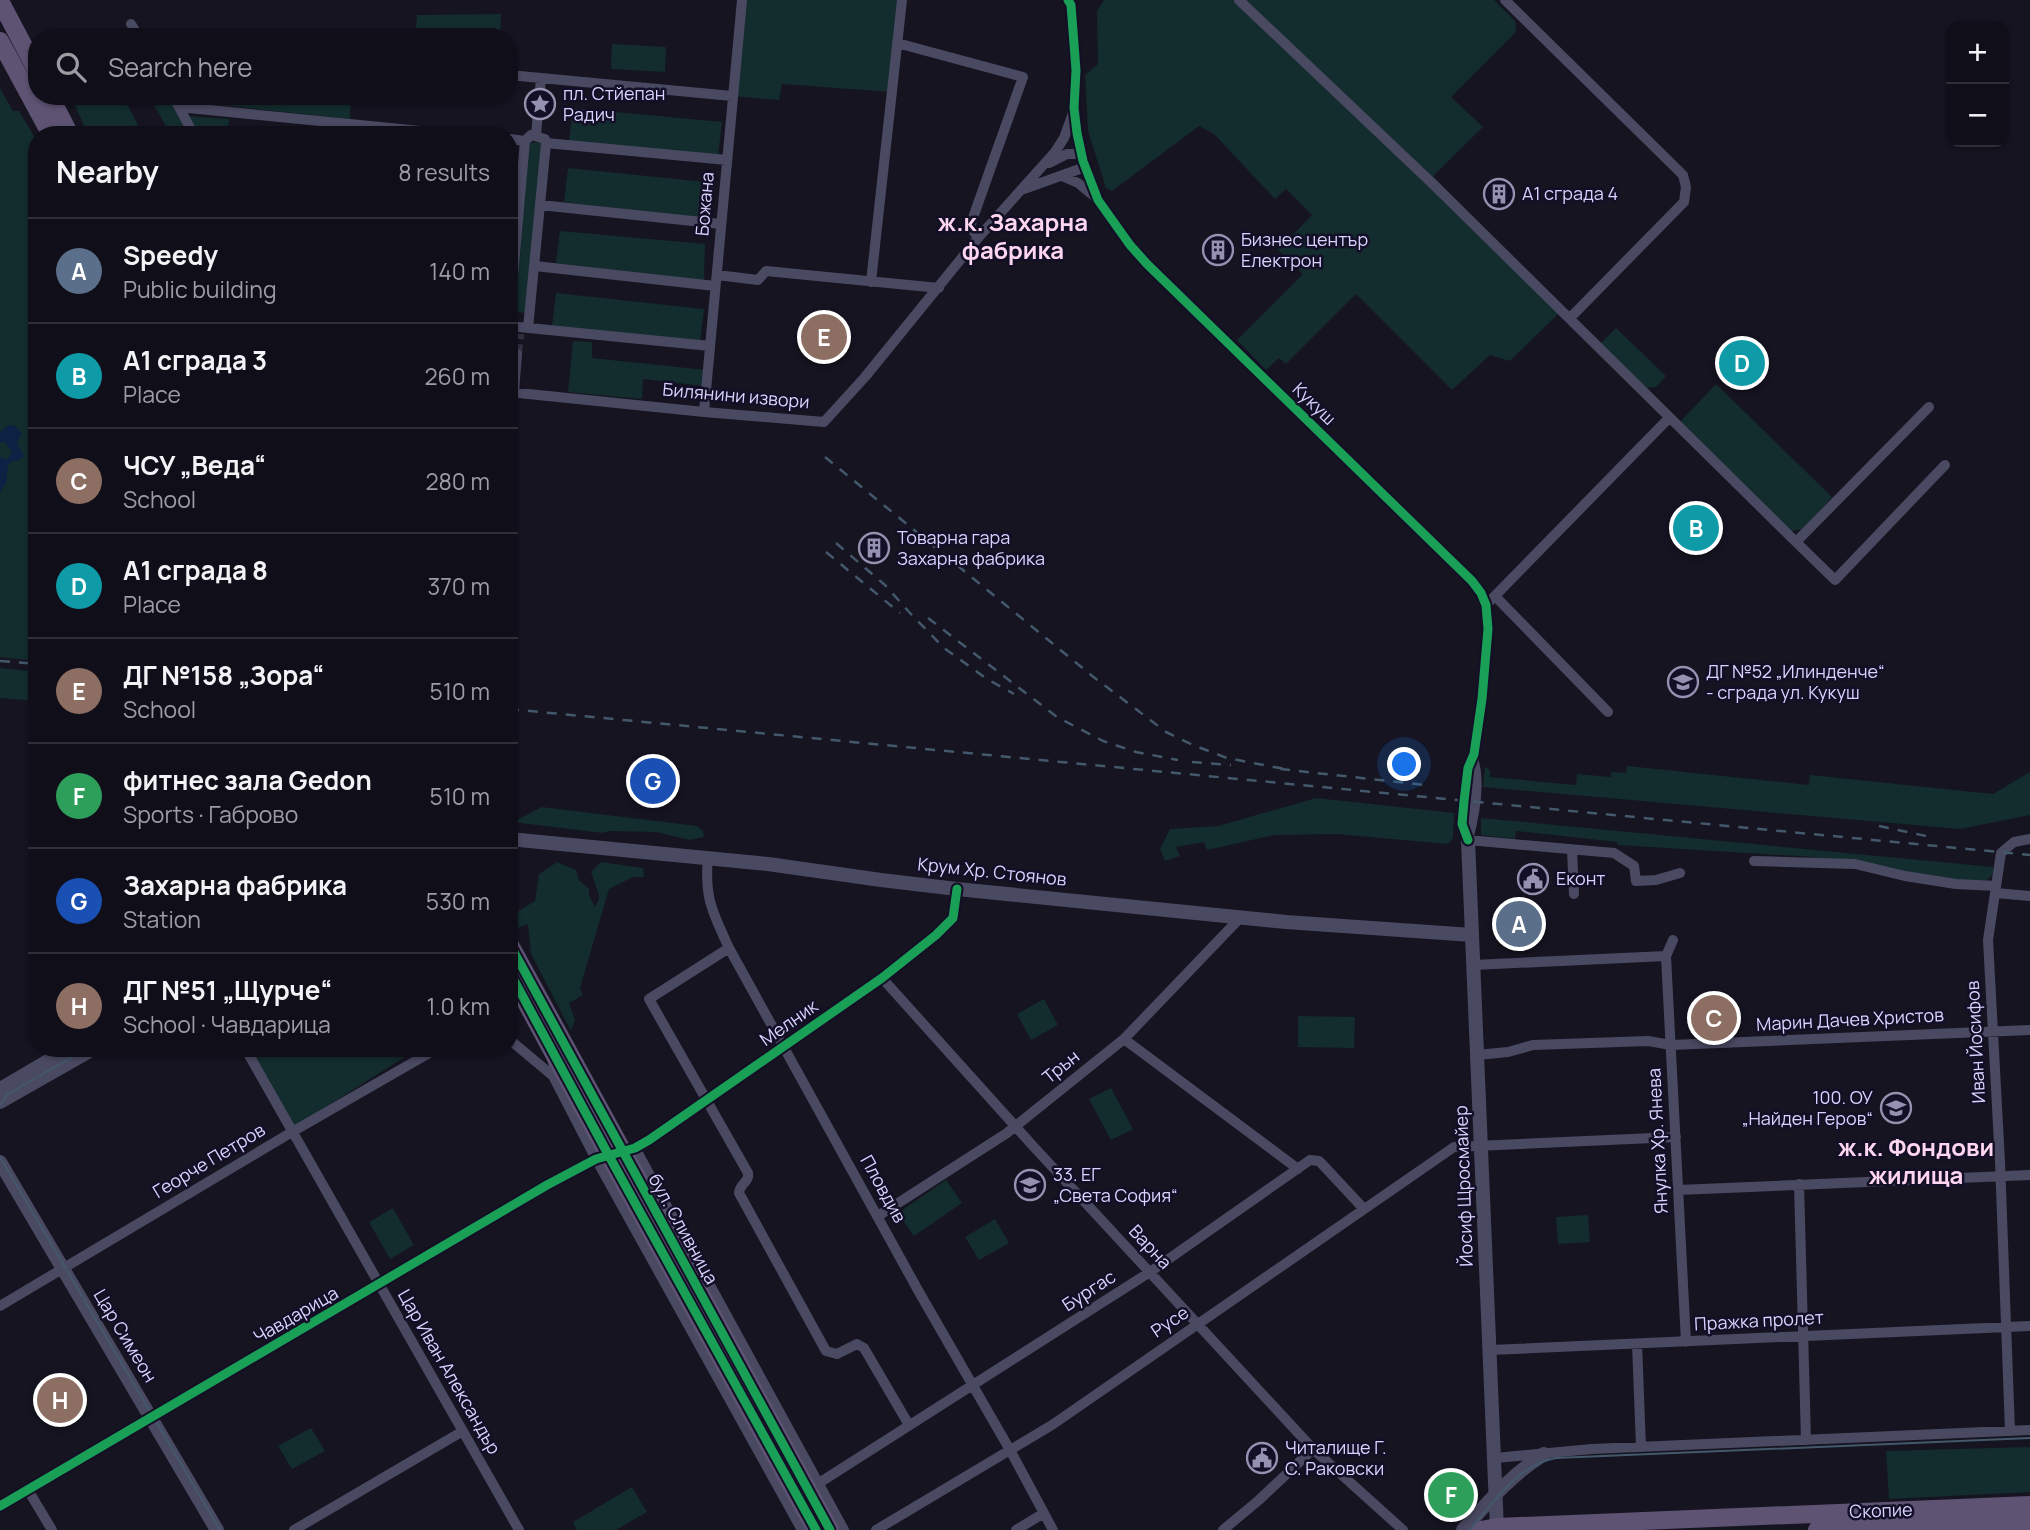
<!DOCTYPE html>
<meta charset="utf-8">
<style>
:root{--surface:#100f19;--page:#1e1d26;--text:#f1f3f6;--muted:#9c9ca2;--line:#302f38;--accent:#9591b1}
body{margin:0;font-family:Manrope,sans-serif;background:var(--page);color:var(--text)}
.controls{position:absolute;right:21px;top:21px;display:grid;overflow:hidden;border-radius:14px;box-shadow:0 2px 5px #0004}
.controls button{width:63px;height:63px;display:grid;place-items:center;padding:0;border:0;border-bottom:2px solid var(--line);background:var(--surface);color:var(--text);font:35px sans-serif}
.you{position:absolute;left:1405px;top:765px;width:24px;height:24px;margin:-18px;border:5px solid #fff;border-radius:50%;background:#1a73e8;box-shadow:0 0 0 10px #1a73e833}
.badge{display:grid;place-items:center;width:46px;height:46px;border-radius:50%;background:var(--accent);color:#fff;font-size:23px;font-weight:700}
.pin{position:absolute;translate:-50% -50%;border:4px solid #fff;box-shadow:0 2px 7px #0006}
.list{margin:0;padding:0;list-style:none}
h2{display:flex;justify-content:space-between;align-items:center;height:91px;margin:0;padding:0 28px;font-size:30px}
h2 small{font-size:23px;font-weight:400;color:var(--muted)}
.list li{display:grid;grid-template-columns:46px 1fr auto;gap:21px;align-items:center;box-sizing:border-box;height:105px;padding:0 28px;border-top:2px solid var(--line)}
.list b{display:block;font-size:26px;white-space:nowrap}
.list p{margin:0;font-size:23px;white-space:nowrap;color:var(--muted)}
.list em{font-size:23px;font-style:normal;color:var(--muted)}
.icon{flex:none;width:38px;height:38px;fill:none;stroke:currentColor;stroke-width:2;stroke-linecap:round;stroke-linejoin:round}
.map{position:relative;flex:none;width:2030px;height:1530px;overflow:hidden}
.search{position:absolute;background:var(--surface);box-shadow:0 2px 5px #0004;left:28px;top:28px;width:490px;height:77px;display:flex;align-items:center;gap:18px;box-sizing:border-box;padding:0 24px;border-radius:28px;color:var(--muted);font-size:26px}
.panel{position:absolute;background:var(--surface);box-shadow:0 2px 5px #0004;left:28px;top:126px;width:490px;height:931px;border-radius:28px}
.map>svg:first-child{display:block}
.green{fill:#132c2d}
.water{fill:#0d2144}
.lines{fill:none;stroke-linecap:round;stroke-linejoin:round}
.minor-tunnel{stroke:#333142;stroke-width:10;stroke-dasharray:10 5;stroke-linecap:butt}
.minor{stroke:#4a4962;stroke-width:10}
.tertiary{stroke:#4a4962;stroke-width:14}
.primary{stroke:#5e5373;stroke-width:18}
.tram{stroke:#43596b;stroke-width:2}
.rail{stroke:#43596b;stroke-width:2.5;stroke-dasharray:10 9;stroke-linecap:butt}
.cycleway-casing{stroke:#130f26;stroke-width:13}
.cycleway{stroke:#1a9f57;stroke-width:9}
.labels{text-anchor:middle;stroke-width:5;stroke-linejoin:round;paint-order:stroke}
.poi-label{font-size:18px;fill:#d9d4ff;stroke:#130f26;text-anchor:start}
.street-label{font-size:18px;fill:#d9d4ff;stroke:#130f26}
.district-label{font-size:24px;font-weight:bold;fill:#ffd6f0;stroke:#130f26}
</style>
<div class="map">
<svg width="2030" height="1530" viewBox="0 0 2030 1530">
<rect width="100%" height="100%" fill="#161421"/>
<path class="green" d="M742 0H902L892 92 782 84 779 100 732 96Z
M1104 0H1494L1515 21 1516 32 1451 97 1483 127 1433 176 1559 313 1510 361 1490 355 1452 390 1356 294 1286 364 1279 358 1266 370 1237 340 1303 274 1278 250 1312 215 1286 189 1275 199 1214 134 1199 126 1112 191 1106 188 1088 131 1085 75 1098 64 1097 11Z
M501 14 500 37H415L417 15Z
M612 44 666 47 665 72 611 69Z
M0 88 13 111H19L37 141V661L0 657Z
M71 96H137L127 104 143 135H86L82 121Z
M149 96H170L191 135H171L154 105 147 97Z
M180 96H351L350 119 183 101Z
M573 108 722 122 718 156 569 141Z
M188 116 229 119 228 135H198Z
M526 142 545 143 530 313 510 312Z
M568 168 715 183 711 220 564 202Z
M560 231 705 244 704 281 556 263Z
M556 293 704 309 700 342 552 326Z
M1616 328 1666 376 1656 387 1645 388 1600 344Z
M573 341 592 342V358L706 370 704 386 643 379 642 399 568 392Z
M1716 384 1832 497 1804 529 1790 531 1680 422Z
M0 668 37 672V701L0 698Z
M1627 766 1809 785 1810 775 1993 794 2030 772V815L1960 829 1483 787 1485 767 1490 770V777L1576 785 1577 774 1611 777V772L1626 773Z
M1316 798 1454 813 1453 838 1448 844 1337 834 1274 835 1207 850 1204 842 1176 847 1180 856 1165 861 1160 849 1170 829 1218 826Z
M542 807 697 826 703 831 704 837 690 840 656 832 609 831 602 833 513 822Z
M1481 818 1993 867V874L1985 882 1955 880 1813 857 1618 845 1617 842 1516 831 1515 839 1481 835Z
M557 862 576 870 579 880 589 889V895L595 907 599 899V895L591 872 601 862 643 868 644 877H633L609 889 580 988 583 995 569 1003 575 1020 571 1031 531 954 528 924 517 928 510 916 535 901 539 874Z
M1044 999 1058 1025 1031 1040 1017 1014Z
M1298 1016 1355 1017 1354 1048 1298 1047Z
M249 1048H361L373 1054 377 1048H419L294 1127Z
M1111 1088 1133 1129 1111 1140 1089 1099Z
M946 1180 962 1203 914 1236 898 1213Z
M393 1208 414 1245 390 1259 369 1222Z
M1588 1215 1590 1242 1558 1244 1556 1217Z
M995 1219 1009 1243 979 1260 965 1237Z
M311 1428 325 1451 292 1469 278 1446Z
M2030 1447V1492L1889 1499 1886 1451Z
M632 1487 647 1512 616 1530H577L573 1522Z"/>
<path class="water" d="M9 425 15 426 22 433 17 443 24 456C20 462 12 459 8 465L6 483 0 492V457L7 460 12 452 5 442H0V432Z"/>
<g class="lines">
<path class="minor-tunnel" d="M517 354 519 334"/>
<path class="minor" d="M1068 0 1071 5 1076 70 1074 108 1077 133 1083 161 1098 200 1130 245 1147 264 1472 581 1481 593 1486 605 1488 629 1482 699 1474 754 1468 768 1464 801 1462 824 1468 840
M1239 0 1434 185 1796 542 1929 407
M1505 0 1683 175 1686 187 1684 202 1570 318
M131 24 139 37
M897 43 1023 77 970 226 978 238
M509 75 732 96
M173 96 194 135
M179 107 461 135
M536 135 541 78
M509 139 525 141 531 135 545 139 546 143 727 160
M1049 163 1067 154H1081
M1062 176 1078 183 1095 197
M1024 189 1085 167
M540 205 721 224
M535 266 715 286
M717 275 758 280 766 271 939 288
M871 282 902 0
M509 320 525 141
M509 326 710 346
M528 328 546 143
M509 392 704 412 824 422 865 377 978 238 1055 152 1064 138 1073 113
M514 392 517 354
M704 412 742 0
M1796 542 1835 580 1945 465
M1495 596 1608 712
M1486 605 1669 418
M1468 840 1614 853 1634 866 1636 881 1656 880 1680 873
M1468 840C1474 817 1481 782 1473 759
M1572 850 1574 894
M708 858C704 898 713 913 729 948L919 1292 1010 1450 1053 1530
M1754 861 1855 864 1905 876 1956 884 1996 886
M1995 893 2030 896
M1673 940 1666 956 1686 1342
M729 948 649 999 748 1173C750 1181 739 1185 739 1193L826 1351 837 1354 857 1344 864 1348 909 1425
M1473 965 1666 956
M882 978 1033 1146 1313 1449 1403 1530
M509 1039 553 1076
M1124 1039 1298 1169
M245 1048 519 1530
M1477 1055 1508 1052 1533 1045 1648 1041 1671 1045 2030 1030
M552 1058 554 1066 553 1076 596 1159 802 1530
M635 1148 844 1530
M1799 1184 1806 1440
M1678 1190 2030 1175
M878 1216 1007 1133 1124 1039 1241 917
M0 1306 292 1132 438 1048
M1637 1344 1641 1447
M1490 1350 2030 1326
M2010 1431 2000 1162 1988 940 2001 853 2014 842 2030 839
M1495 1458 1592 1449 2030 1430
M819 1483 1150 1272 1310 1160 1319 1161 1322 1164 1364 1209
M28 1490 52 1530
M0 1506 547 1185 596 1159 635 1148 649 1140 882 978 936 935 953 918 957 889
M294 1530 463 1431
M876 1530 1052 1425 1454 1147 1676 1137
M1016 1530 1044 1513
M1223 1530 1259 1500 1313 1449"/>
<path class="tertiary" d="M509 839 768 864 881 880 957 889 1286 922 1472 935
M1468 840 1497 1530
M0 1089 70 1048
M0 1102 95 1048
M0 1162 217 1530
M1463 1530C1489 1501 1511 1475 1544 1454"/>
<path class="primary" d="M0 1 37 71
M0 41 51 135
M50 96 70 135
M509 943 830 1530
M509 971 609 1156 816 1530
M1481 1530 1497 1527 2030 1505
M1817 1530 2030 1521"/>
<path class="tram" d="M0 1105 8 1094 88 1048
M0 1157 220 1530
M1470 1530C1494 1502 1517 1465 1556 1458L2030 1438"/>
<path class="rail" d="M825 457 1091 675 1166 732 1193 745 1227 758 1290 770
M836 543 885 585 910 613 944 648 987 679 1014 694
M826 552 900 613
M928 618 1057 717 1103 741 1136 752 1178 760
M0 661 37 664
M509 709 2030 855
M1192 762 1231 765
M1280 769 1425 785
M1879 826 1931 837"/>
<g class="cycleway-casing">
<path id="cycleway" d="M1068 0 1071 5 1076 70 1074 108 1077 133 1083 161 1098 200 1130 245 1147 264 1472 581 1481 593 1486 605 1488 629 1482 699 1474 754 1468 768 1464 801 1462 824 1468 840
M509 943 830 1530
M509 971 609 1156 816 1530
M0 1506 547 1185 596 1159 635 1148 649 1140 882 978 936 935 953 918 957 889"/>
</g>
<use href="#cycleway" class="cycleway"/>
</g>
<defs>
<g id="sight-ring" transform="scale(1.575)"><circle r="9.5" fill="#130f26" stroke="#9591b1" stroke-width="1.5"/><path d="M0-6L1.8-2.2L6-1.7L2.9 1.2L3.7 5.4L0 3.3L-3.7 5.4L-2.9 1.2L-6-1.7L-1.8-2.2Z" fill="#9591b1"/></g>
<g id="building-ring" transform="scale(1.575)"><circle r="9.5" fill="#130f26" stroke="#9591b1" stroke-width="1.5"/><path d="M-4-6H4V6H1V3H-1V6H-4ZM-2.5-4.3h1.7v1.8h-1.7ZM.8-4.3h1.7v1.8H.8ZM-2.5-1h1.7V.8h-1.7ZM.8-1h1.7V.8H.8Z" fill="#9591b1"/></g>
<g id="school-ring" transform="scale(1.575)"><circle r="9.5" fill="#130f26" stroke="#9591b1" stroke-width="1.5"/><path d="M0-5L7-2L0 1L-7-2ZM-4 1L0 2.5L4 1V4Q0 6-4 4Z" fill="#9591b1"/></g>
<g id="civic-ring" transform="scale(1.575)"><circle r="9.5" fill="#130f26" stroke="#9591b1" stroke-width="1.5"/><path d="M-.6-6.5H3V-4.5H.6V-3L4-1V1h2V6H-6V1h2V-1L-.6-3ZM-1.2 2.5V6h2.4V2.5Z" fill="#9591b1"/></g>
</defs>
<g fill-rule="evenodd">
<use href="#sight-ring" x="540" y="104"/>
<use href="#building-ring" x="1499" y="194"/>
<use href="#building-ring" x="1218" y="250"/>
<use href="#building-ring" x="874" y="548"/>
<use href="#school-ring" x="1683" y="682"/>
<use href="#civic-ring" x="1533" y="879"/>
<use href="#school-ring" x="1896" y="1108"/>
<use href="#school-ring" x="1030" y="1185"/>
<use href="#civic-ring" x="1262" y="1458"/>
</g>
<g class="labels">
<g class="poi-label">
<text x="563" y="100">пл. Стйепан<tspan x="563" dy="21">Радич</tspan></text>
<text x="1522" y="200">А1 сграда 4</text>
<text x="1241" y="246">Бизнес център<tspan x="1241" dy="21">Електрон</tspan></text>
<text x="897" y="544">Товарна гара<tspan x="897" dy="21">Захарна фабрика</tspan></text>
<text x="1706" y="678">ДГ №52 „Илинденче“<tspan x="1706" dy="21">- сграда ул. Кукуш</tspan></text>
<text x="1556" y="885">Еконт</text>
<text x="1873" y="1104" text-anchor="end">100. ОУ<tspan x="1873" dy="21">„Найден Геров“</tspan></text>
<text x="1053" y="1181">33. ЕГ<tspan x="1053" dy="21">„Света София“</tspan></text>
<text x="1285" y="1454">Читалище Г.<tspan x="1285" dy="21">С. Раковски</tspan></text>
</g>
<g class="street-label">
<text transform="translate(705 204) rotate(-85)" y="6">Божана</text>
<text transform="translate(736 396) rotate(5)" y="6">Билянини извори</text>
<text transform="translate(1314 404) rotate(44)" y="6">Кукуш</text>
<text transform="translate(992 872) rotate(6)" y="6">Крум Хр. Стоянов</text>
<text transform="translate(1850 1020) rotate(-3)" y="6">Марин Дачев Христов</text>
<text transform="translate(789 1023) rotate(-35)" y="6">Мелник</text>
<text transform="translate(1976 1042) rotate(-93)" y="6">Иван Йосифов</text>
<text transform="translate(1061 1067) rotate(-39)" y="6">Трън</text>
<text transform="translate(1658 1141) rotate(-93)" y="6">Янулка Хр. Янева</text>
<text transform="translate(209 1161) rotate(-31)" y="6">Георче Петров</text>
<text transform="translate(1464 1186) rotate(-92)" y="6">Йосиф Щросмайер</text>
<text transform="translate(883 1189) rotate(61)" y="6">Пловдив</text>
<text transform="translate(683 1229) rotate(61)" y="6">бул. Сливница</text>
<text transform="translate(1150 1247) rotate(47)" y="6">Варна</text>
<text transform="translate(1089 1291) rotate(-33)" y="6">Бургас</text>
<text transform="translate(296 1315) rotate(-30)" y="6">Чавдарица</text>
<text transform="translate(1759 1321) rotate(-3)" y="6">Пражка пролет</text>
<text transform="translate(1170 1322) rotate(-34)" y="6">Русе</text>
<text transform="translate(125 1336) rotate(59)" y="6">Цар Симеон</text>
<text transform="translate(449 1372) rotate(60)" y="6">Цар Иван Александър</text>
<text transform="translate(1881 1511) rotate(-2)" y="6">Скопие</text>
</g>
<g class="district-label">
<text x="1013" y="231">ж.к. Захарна<tspan x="1013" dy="28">фабрика</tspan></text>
<text x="1916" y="1156">ж.к. Фондови<tspan x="1916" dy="28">жилища</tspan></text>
</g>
</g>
</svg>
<div class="controls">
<button>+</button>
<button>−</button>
</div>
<div class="you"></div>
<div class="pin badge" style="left:1519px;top:924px;background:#5c6f8a">A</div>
<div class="pin badge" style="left:1696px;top:528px;background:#0f9aa8">B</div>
<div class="pin badge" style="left:1714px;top:1018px;background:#8d6e63">C</div>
<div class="pin badge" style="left:1742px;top:363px;background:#0f9aa8">D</div>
<div class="pin badge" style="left:824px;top:337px;background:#8d6e63">E</div>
<div class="pin badge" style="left:1451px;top:1495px;background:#2e9e5b">F</div>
<div class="pin badge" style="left:653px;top:781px;background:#1a4fb4">G</div>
<div class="pin badge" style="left:60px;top:1400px;background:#8d6e63">H</div>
<div class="search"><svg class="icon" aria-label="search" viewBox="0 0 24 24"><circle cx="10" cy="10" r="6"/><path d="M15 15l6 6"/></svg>Search here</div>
<section class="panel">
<h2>Nearby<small>8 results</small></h2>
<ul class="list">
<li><span class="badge" style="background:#5c6f8a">A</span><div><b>Speedy</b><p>Public building</p></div><em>140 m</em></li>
<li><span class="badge" style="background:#0f9aa8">B</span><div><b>А1 сграда 3</b><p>Place</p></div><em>260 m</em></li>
<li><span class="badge" style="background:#8d6e63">C</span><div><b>ЧСУ „Веда“</b><p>School</p></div><em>280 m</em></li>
<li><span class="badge" style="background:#0f9aa8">D</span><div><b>А1 сграда 8</b><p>Place</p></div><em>370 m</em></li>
<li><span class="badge" style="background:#8d6e63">E</span><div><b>ДГ №158 „Зора“</b><p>School</p></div><em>510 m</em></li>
<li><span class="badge" style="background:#2e9e5b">F</span><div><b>фитнес зала Gedon</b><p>Sports · Габрово</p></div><em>510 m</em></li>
<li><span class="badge" style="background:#1a4fb4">G</span><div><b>Захарна фабрика</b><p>Station</p></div><em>530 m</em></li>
<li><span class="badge" style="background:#8d6e63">H</span><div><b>ДГ №51 „Щурче“</b><p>School · Чавдарица</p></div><em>1.0 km</em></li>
</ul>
</section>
</div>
